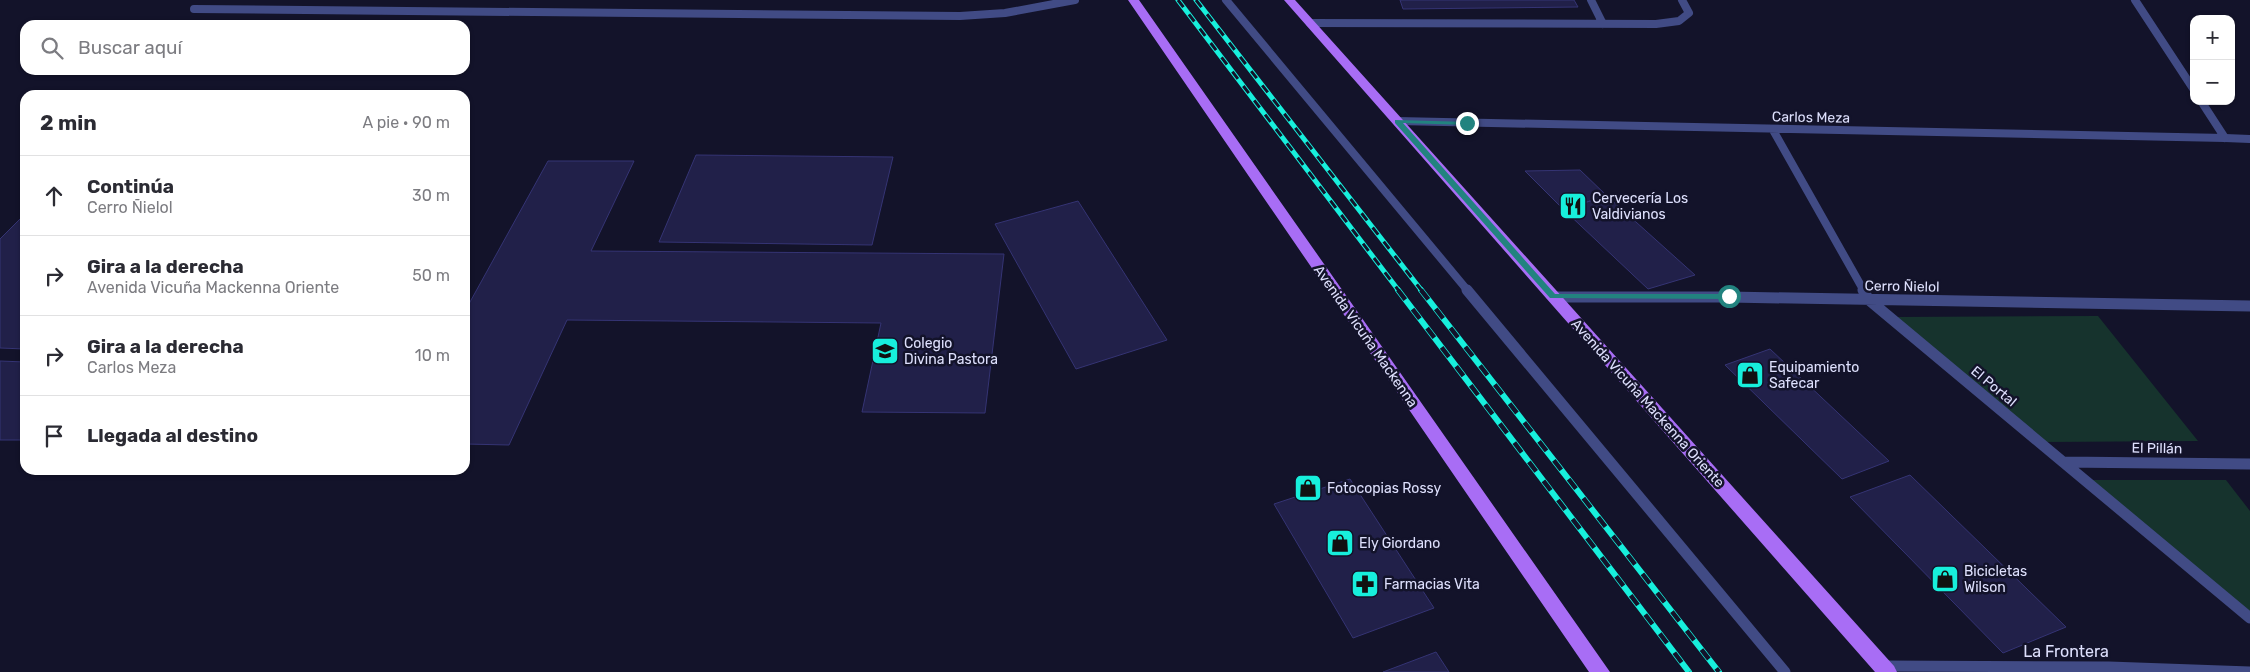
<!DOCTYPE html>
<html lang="es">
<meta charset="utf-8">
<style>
:root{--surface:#fff;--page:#f7f7f7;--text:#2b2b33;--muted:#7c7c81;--line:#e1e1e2}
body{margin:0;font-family:Rubik,sans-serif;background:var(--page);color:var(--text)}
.controls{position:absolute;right:15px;top:15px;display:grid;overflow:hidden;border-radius:10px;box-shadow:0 1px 4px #0004}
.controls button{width:45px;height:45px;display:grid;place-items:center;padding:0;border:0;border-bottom:1px solid var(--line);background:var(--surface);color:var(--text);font:25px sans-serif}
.stop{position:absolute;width:15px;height:15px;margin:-11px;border:4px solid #22837f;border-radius:50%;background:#fff}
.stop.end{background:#22837f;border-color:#fff;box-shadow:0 1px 5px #0008}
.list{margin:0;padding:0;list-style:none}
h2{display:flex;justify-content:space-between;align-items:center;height:65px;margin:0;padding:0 20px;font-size:21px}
h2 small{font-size:16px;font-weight:400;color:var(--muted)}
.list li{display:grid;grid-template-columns:32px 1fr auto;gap:15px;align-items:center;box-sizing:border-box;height:80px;padding:0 20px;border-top:1px solid var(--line)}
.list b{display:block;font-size:19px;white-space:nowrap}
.list p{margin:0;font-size:16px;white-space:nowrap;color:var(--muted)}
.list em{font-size:16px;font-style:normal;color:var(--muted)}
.icon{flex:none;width:28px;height:28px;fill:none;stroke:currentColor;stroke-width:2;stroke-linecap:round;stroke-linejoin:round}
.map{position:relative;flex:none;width:2250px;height:672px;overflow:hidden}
.search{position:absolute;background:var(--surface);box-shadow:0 1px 4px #0004;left:20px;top:20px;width:450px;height:55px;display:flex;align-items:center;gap:12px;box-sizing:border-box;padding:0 18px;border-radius:15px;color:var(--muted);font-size:19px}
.panel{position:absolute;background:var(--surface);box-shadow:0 1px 4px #0004;left:20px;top:90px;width:450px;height:385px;border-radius:15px}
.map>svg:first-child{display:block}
.green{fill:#16332d}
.building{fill:#212049;stroke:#353474}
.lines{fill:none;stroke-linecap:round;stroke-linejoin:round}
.lane-far1{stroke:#414b85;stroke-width:8}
.lane{stroke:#414b85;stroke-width:11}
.street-far1{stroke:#414b85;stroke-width:8}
.street{stroke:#414b85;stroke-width:11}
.primary{fill:#a86df5;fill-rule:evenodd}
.rail-far1-casing{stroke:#17efdc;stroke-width:5}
.rail-casing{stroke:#17efdc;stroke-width:6}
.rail-far1{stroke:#13132a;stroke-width:3;stroke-dasharray:9;stroke-linecap:butt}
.rail{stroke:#13132a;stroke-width:4.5;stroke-dasharray:12;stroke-linecap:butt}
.route{fill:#22837f}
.labels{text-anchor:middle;stroke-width:5;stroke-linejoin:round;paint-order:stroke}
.street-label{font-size:14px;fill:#dee0fd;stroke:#13132a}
.poi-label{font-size:14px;fill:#dee0fd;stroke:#13132a;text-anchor:start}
.near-street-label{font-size:16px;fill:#dee0fd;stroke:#13132a}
</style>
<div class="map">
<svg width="2250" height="672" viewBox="0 0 2250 672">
<rect width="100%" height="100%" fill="#13132a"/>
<path class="green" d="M2098 316 2198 441 2044 442 1897 317Z
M2083 480H2226L2250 511V623Z"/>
<path class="building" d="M1400 0H1574L1578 7 1403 9Z
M696 155 893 157 872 245 659 242Z
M548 161H634L591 251 1004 254 985 413 862 412 881 323 567 320 509 445 465 444V311Z
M1580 170 1607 196 1563 209 1525 171Z
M1607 196 1695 275 1648 289 1563 209Z
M1078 201 1167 340 1076 369 995 224Z
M25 214V349L0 348V239Z
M1770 349 1889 461 1842 479 1725 365Z
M0 361 25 362V440H0Z
M1910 475 2066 627 2003 653 1850 497Z
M1350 479 1434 608 1353 638 1274 504Z
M1436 652 1449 672H1383Z"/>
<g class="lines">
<path class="lane-far1" d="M1226 0 1468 291
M1591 0 1603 24
M1310 23 1656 24 1679 21 1689 13 1682 0
M2225 138 2250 139"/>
<path class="lane" d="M1467 290 1785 672"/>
<path class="street-far1" d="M2135 0 2194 90
M194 9 960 16 1005 13 1075 0
M2201 101 2225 138
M1397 121 2225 138
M1773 130 1864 291"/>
<path class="street" d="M1863 290 1869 300 2250 618
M1553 297H1729L2250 306
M2064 462 2250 464
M1883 666 2109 667 2250 672"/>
<path class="primary" d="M1128 0H1139L1610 672H1589Z
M1284 0H1295L1894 666 1897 672H1875Z"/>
<g class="rail-far1-casing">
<path id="rail-far1" d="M1178 0 1399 291
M1196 0 1422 291"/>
</g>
<g class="rail-casing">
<path id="rail" d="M1398 290 1689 672
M1421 290 1719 672"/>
</g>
<use href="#rail-far1" class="rail-far1"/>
<use href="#rail" class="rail"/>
</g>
<path class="route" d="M1395 120 1470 122 1467 125 1403 123 1555 294H1729L1733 296 1729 299 1550 298 1395 123Z"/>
<defs>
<g id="restaurant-square" transform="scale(1.4375)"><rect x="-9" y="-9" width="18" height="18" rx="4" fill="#17efdc" stroke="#13132a"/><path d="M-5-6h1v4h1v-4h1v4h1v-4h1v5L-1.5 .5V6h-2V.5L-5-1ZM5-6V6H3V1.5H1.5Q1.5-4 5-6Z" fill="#111"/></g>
<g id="school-square" transform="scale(1.4375)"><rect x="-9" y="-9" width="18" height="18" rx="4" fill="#17efdc" stroke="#13132a"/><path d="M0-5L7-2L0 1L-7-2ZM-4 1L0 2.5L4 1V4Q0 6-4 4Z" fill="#111"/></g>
<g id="shop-square" transform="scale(1.4375)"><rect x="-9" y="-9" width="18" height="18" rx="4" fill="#17efdc" stroke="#13132a"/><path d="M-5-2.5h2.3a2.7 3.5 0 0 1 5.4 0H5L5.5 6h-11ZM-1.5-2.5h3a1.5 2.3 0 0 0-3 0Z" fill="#111"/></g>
<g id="pharmacy-square" transform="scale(1.4375)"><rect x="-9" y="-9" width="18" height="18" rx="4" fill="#17efdc" stroke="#13132a"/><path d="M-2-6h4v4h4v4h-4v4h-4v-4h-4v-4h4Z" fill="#111"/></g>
</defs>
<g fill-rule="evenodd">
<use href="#restaurant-square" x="1573" y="206"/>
<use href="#school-square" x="885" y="351"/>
<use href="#shop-square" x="1750" y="375"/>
<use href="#shop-square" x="1308" y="488"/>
<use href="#shop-square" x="1340" y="543"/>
<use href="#shop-square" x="1945" y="579"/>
<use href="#pharmacy-square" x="1365" y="584"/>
</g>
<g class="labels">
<g class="street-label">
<text transform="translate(1811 117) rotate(1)" y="5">Carlos Meza</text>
<text transform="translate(1902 286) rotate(1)" y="5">Cerro Ñielol</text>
<text transform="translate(1366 336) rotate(55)" y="5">Avenida Vicuña Mackenna</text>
<text transform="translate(1994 386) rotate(40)" y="5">El Portal</text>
<text transform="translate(1648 403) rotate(48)" y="5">Avenida Vicuña Mackenna Oriente</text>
<text transform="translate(2157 448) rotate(1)" y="5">El Pillán</text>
</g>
<g class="poi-label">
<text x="1592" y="203">Cervecería Los<tspan x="1592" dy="16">Valdivianos</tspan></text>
<text x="904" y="348">Colegio<tspan x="904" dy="16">Divina Pastora</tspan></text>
<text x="1769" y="372">Equipamiento<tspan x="1769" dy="16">Safecar</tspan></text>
<text x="1327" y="493">Fotocopias Rossy</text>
<text x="1359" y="548">Ely Giordano</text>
<text x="1964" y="576">Bicicletas<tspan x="1964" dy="16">Wilson</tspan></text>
<text x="1384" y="589">Farmacias Vita</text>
</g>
<g class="near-street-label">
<text x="2066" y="657">La Frontera</text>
</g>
</g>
</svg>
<div class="controls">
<button>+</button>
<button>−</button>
</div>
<div class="stop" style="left:1729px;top:296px"></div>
<div class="stop end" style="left:1467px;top:123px"></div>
<div class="search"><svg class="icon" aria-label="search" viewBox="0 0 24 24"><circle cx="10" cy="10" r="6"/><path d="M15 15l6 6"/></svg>Buscar aquí</div>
<section class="panel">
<h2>2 min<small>A pie · 90 m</small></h2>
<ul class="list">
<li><svg class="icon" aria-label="ahead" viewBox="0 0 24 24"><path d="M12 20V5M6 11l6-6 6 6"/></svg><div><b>Continúa</b><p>Cerro Ñielol</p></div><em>30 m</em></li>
<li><svg class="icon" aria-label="right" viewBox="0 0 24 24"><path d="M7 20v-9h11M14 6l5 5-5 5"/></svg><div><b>Gira a la derecha</b><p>Avenida Vicuña Mackenna Oriente</p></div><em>50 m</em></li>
<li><svg class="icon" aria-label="right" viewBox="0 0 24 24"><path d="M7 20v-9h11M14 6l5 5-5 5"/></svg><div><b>Gira a la derecha</b><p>Carlos Meza</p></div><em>10 m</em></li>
<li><svg class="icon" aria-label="arrive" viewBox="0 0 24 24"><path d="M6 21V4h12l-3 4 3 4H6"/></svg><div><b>Llegada al destino</b></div></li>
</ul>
</section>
</div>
